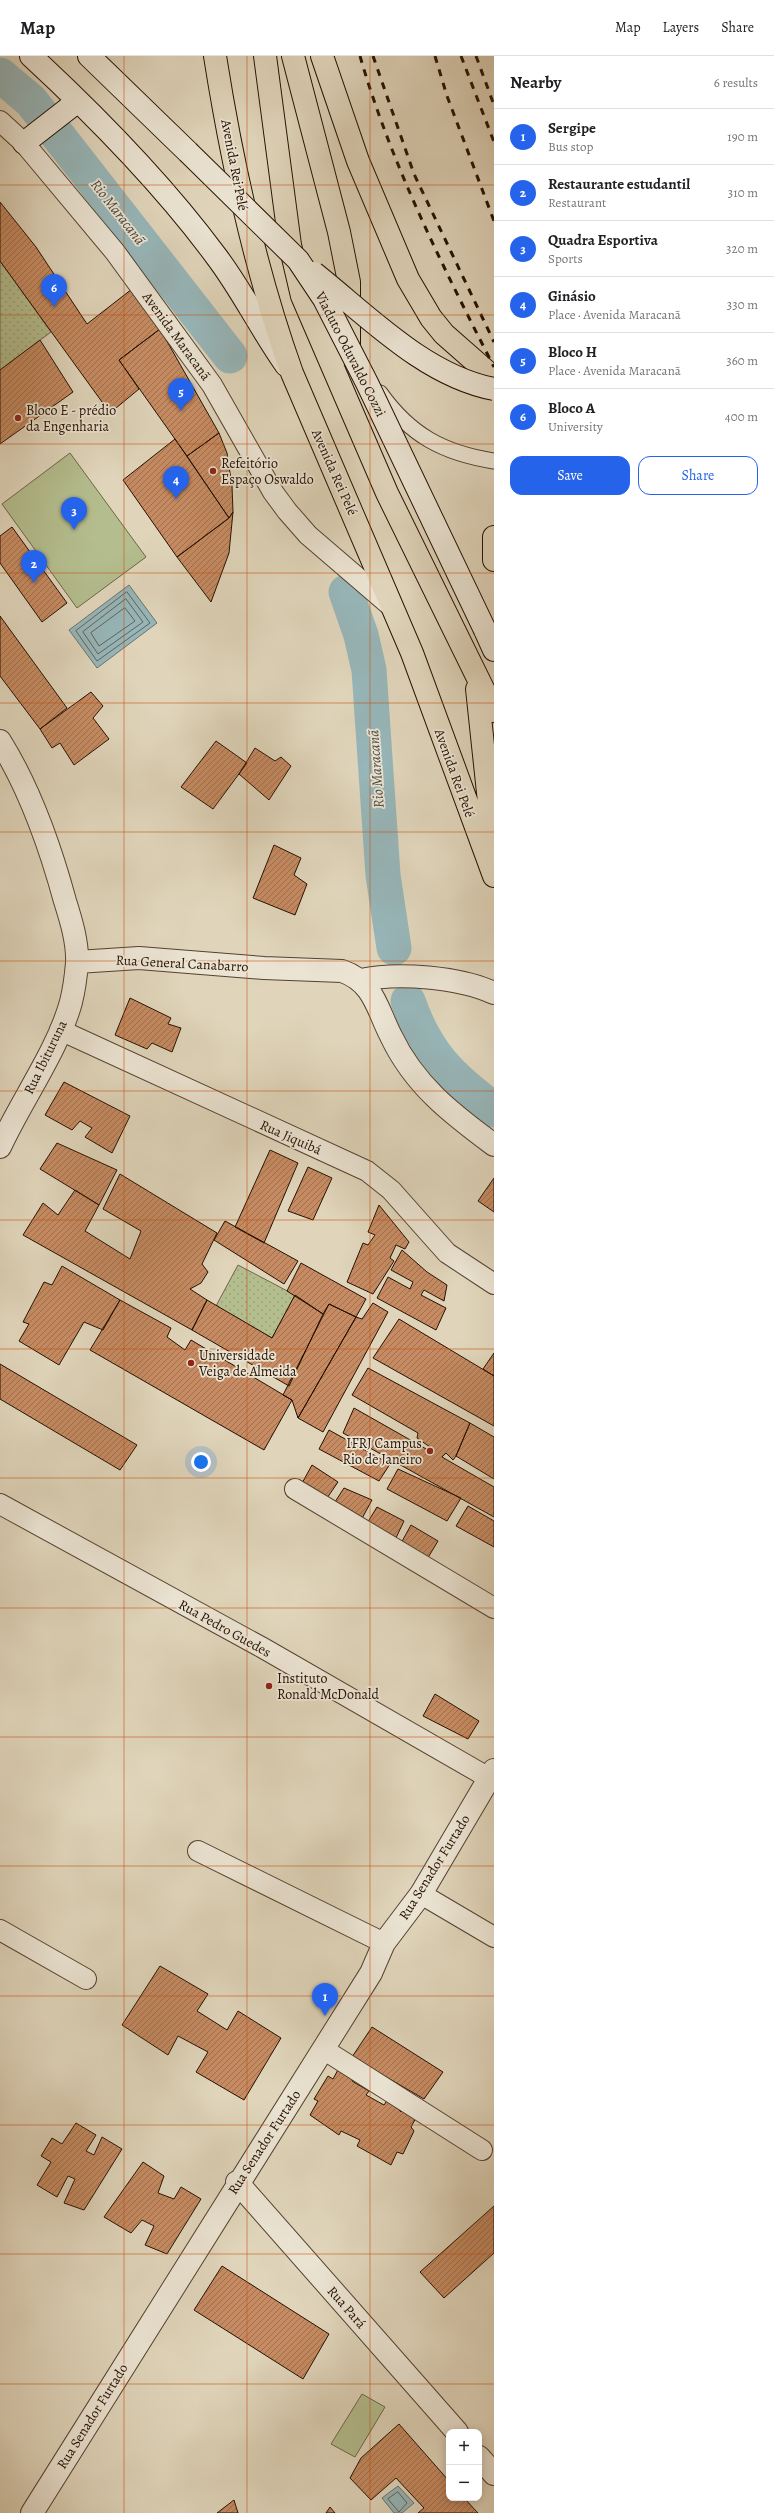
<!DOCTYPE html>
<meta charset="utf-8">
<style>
:root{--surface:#fff;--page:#f2f2f2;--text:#202124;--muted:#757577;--line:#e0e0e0;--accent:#2563eb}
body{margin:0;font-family:Alegreya,serif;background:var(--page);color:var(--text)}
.controls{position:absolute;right:12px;bottom:12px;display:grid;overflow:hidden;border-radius:8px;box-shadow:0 2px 10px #0003}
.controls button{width:36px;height:36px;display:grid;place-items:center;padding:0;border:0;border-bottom:1px solid var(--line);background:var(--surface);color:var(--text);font:20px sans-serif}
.you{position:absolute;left:201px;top:1406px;width:14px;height:14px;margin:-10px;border:3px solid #fff;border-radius:50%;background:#1a73e8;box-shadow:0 0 0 6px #1a73e833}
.badge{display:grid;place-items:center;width:26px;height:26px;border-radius:50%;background:var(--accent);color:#fff;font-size:13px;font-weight:700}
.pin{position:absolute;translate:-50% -33px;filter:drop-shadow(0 1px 2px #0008)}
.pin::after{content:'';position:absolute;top:21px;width:14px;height:12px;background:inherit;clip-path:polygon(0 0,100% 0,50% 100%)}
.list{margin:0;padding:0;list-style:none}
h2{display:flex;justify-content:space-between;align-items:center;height:52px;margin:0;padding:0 16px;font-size:17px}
h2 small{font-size:13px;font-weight:400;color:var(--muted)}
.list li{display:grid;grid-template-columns:26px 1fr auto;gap:12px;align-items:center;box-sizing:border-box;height:56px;padding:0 16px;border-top:1px solid var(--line)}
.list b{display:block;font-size:15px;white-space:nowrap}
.list p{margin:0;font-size:13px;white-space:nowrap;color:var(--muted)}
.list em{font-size:13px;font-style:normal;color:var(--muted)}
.actions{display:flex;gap:8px;padding:12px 16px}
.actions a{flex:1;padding:9px 0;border:1px solid var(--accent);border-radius:12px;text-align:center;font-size:14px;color:var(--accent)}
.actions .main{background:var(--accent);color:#fff}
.map{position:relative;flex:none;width:494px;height:2457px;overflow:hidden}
header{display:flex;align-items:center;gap:24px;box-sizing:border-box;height:56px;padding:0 20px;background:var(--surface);border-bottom:1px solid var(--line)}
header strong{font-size:19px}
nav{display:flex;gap:22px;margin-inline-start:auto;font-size:14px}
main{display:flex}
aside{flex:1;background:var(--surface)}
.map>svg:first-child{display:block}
.park{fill:url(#park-dots);stroke:#6c6648}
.pitch{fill:#b4bd8e;stroke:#6c6648}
.water{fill:#97b6b9;stroke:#69746f}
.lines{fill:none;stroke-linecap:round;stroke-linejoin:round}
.shore{stroke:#5e635d;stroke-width:1}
.river{stroke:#97b6b9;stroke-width:35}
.building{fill:url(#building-hatch);stroke:#251001}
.pedestrian-casing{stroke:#544130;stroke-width:17}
.minor-casing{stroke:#544130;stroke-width:22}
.tertiary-casing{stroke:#544130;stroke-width:24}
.secondary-casing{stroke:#251001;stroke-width:24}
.primary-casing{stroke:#251001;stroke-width:24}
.pedestrian{stroke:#ebe4d3;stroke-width:15}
.minor{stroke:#ebe4d3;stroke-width:20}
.tertiary{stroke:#ebe4d3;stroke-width:22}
.secondary{stroke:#ebe4d3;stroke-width:22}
.primary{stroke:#e0d5bb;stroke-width:22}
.rail{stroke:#251001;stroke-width:3;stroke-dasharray:7 7;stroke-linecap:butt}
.secondary-bridge-casing{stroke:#251001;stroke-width:24;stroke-linecap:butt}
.secondary-bridge{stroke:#ebe4d3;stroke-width:22}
.grid{fill:none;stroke:#cb4e0a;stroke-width:1;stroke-opacity:0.55}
.poi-dot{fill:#8f2418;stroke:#ebe4d3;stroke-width:1.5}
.labels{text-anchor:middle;stroke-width:3.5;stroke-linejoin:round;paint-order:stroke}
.street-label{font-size:14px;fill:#251001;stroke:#ebe4d3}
.poi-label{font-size:14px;fill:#251001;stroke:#ebe4d3;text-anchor:start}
.water-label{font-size:15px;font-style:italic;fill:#4d4a41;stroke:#ebe4d3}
</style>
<header>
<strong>Map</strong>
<nav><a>Map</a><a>Layers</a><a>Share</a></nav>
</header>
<main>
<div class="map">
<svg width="494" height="2457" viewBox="0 0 494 2457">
<defs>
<pattern id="park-dots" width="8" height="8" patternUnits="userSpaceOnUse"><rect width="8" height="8" fill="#b4bd8e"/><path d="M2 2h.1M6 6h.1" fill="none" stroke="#9ba179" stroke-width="1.8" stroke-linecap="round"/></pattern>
<pattern id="building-hatch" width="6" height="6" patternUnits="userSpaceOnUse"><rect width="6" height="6" fill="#c68b62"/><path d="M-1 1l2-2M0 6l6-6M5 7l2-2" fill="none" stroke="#a1704e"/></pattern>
</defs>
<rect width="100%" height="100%" fill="#e0d5bb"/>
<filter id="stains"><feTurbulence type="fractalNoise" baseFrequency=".005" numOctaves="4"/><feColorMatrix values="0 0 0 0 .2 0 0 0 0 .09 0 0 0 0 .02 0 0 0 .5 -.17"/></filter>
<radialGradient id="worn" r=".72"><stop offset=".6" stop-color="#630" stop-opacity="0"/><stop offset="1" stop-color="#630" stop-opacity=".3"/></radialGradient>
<path class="park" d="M0 205 51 276 0 314Z
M238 1209 295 1239 272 1282 216 1250Z"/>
<path class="pitch" d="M70 397 146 501 77 552 2 448Z
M362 2338 385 2351 355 2401 331 2388Z"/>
<path class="water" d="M129 529 157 567 97 612 69 574Z
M398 2430 414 2447 402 2457H394L382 2442Z"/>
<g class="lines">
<path class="shore" d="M127 536 150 567 97 605 76 575Z
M126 543 143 566 98 598 83 576Z
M125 552 135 565 99 590 91 577Z
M398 2436 407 2447 399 2456 388 2443Z"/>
<path class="river" d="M0 19 31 45 230 300
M346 536 361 579 369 614 383 819 394 892
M408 945C427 1000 450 1019 494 1054"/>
</g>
<path class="building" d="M0 146 36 191 87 268 132 233 160 273 119 304 139 333 110 357 0 205Z
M160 273 219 377 187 400 119 304Z
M40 284 73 336 0 388V314Z
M219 377 227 397 232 430 233 456 229 462 187 400Z
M175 383 229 462 177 501 123 424Z
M233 456 229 497 211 546 177 501 229 462Z
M12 471 67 547 42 566 0 507V480Z
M0 560 67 652 40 673 0 620Z
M91 636 103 650 93 662 109 683 74 709 60 687 52 692 40 673Z
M216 685 247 707 213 753 181 731Z
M255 692 275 705 281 701 291 710 269 744 239 718Z
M274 789 301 802 294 819 307 828 295 859 253 842Z
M130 942 171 962 168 968 181 972 172 996 152 987 147 993 115 979Z
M64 1026 130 1060 112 1097 85 1081 92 1072 80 1065 72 1074 45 1059Z
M57 1087 117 1114 99 1149 40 1113Z
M270 1094 298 1107 264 1187 235 1171Z
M308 1111 332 1122 313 1164 288 1155Z
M120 1118 217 1177 202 1208 208 1216 201 1227 190 1233 207 1244 192 1274 23 1179 43 1147 58 1159 75 1134 99 1149 85 1175 130 1203 141 1175 103 1153Z
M494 1122V1156L478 1145Z
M379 1149 409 1186 405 1193 396 1189 390 1202 394 1205 373 1238 347 1226 363 1187 368 1189 375 1179 368 1176Z
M225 1165 298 1205 284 1228 214 1184Z
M402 1194 427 1216 447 1229 444 1245 424 1234 421 1239 446 1252 436 1274 377 1242 388 1221 410 1233 413 1226 391 1214Z
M301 1207 366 1243 356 1261 329 1248 323 1258 287 1235Z
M62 1210 120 1244 103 1274 84 1266 59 1309 19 1285 29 1268 23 1266 44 1226 52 1229Z
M295 1239 323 1258 289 1330 192 1274 207 1244 272 1282Z
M120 1244 171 1272 167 1281 185 1294 191 1284 292 1344 264 1394 90 1294Z
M373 1247 388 1256 323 1376 298 1362 356 1261 362 1263Z
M329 1248 356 1261 298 1362 292 1344 283 1339Z
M399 1263 494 1320V1370L373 1302Z
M494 1297V1320L483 1313Z
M0 1308 137 1389 120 1414 0 1343Z
M368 1312 470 1367 456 1400 453 1404 446 1397 442 1401 494 1431V1461L343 1377 354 1352 428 1394 430 1391 417 1382 418 1377 352 1339Z
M470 1367 494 1381V1423L456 1400Z
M329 1374 390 1408 379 1425 319 1393Z
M312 1409 338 1426 325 1445 301 1429Z
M398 1413 461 1442 447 1465 387 1433Z
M344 1432 372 1444 360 1466 333 1449Z
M468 1450 494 1465V1491L456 1470Z
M377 1451 404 1465 394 1486 366 1469Z
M411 1469 438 1485 426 1505 400 1489Z
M435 1638 479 1665 468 1683 423 1660Z
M160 1910 208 1938 197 1955 227 1974 238 1955 281 1982 244 2044 196 2016 208 1996 178 1980 168 1999 122 1969Z
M372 1971 443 2016 424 2043 352 2001Z
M340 2010 355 2021 352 2025 369 2035 366 2039 384 2049 388 2043 401 2056 405 2050 417 2060 411 2071 414 2075 403 2098 397 2096 391 2109 357 2090 360 2084 341 2075 339 2079 310 2059 318 2045 314 2043 328 2020 333 2023Z
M76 2067 96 2079 86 2095 94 2099 102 2081 122 2093 84 2154 64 2147 75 2123 68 2120 57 2141 37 2129 51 2106 41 2100 52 2082 62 2088Z
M143 2106 164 2120 158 2137 174 2143 181 2131 201 2143 167 2198 145 2189 154 2170 142 2164 131 2177 104 2161Z
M494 2150V2197L444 2242 420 2216Z
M222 2210 329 2278 303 2323 194 2254Z
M399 2368 449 2425V2442H464L478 2457H418L424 2452 396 2422 371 2444 350 2422 361 2402Z
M234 2444 238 2457H217Z
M330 2451 335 2457H326Z"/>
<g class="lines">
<g class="pedestrian-casing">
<path id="pedestrian" d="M380 337C410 379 443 397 494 405"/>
</g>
<g class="minor-casing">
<path id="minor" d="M0 65 24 87 115 196 212 329 273 436 287 455 308 479 393 552
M60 974 367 1115 391 1134 447 1197 494 1228
M295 1433 494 1552
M0 1448 263 1592 489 1722
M198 1795 384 1887
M421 1838 494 1881
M0 1874 86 1923
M323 1993 482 2094"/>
</g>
<g class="tertiary-casing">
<path id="tertiary" d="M0 685C30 733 50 790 65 845 71 864 78 887 77 907 76 919 74 934 71 946 58 994 21 1045 0 1091
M77 906 139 902 264 912 342 915C374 926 377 953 391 980 414 1029 452 1058 494 1089
M361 924C398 916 459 921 494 937
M237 2126 457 2376
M479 2401 494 2418
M32 2457 371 1917 384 1887 421 1838 494 1714"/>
</g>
<g class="secondary-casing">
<path id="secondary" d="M31 0C98 62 162 127 216 200 242 234 261 274 286 309
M89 0 188 96
M24 87 78 45
M485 574 494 594"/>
</g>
<g class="primary-casing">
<path id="primary" d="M215 0C232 108 255 214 292 317L412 597 494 820
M265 0 290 189 302 240 387 437 494 655
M293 0 339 176 349 226V299
M322 0 358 105 408 223 431 262 444 278 494 322
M494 481V504
M477 633 494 793"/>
</g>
<use href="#pedestrian" class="pedestrian"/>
<use href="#minor" class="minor"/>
<use href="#tertiary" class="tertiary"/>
<use href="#secondary" class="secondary"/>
<use href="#primary" class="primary"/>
<path class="rail" d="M360 0C391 108 443 211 494 311
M373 0 414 118 494 286
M435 0 447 40 494 165
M461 0 494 86
M476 0 494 49"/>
<g class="secondary-bridge-casing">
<path id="secondary-bridge" d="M188 96 298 204 324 243 367 327 485 574
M314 217C367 259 425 320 494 333"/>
</g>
<use href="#secondary-bridge" class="secondary-bridge"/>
</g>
<path class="grid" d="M124 0V2457M247 0V2457M370 0V2457M0 129H494M0 259H494M0 388H494M0 517H494M0 647H494M0 776H494M0 905H494M0 1035H494M0 1164H494M0 1293H494M0 1422H494M0 1552H494M0 1681H494M0 1810H494M0 1940H494M0 2069H494M0 2198H494M0 2328H494"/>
<g class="poi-dot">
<circle cx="18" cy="362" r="4"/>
<circle cx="213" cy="415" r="4"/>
<circle cx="191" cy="1307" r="4"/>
<circle cx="430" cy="1395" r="4"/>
<circle cx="269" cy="1630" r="4"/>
</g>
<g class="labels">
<g class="street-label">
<text transform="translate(235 109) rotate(79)" y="5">Avenida Rei Pelé</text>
<text transform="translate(177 280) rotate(54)" y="5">Avenida Maracanã</text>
<text transform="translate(351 298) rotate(63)" y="5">Viaduto Oduvaldo Cozzi</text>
<text transform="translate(335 416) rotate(66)" y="5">Avenida Rei Pelé</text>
<text transform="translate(455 717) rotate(70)" y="5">Avenida Rei Pelé</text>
<text transform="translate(182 907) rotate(3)" y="5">Rua General Canabarro</text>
<text transform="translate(45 1001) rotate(-64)" y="5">Rua Ibituruna</text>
<text transform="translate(291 1081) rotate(24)" y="5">Rua Jiquibá</text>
<text transform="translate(225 1572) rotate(29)" y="5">Rua Pedro Guedes</text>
<text transform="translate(434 1811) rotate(-58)" y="5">Rua Senador Furtado</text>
<text transform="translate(264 2086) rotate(-57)" y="5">Rua Senador Furtado</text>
<text transform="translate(347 2251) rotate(49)" y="5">Rua Pará</text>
<text transform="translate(92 2360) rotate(-58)" y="5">Rua Senador Furtado</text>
</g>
<g class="poi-label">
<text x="26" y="359">Bloco E - prédio<tspan x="26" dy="16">da Engenharia</tspan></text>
<text x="221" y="412">Refeitório<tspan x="221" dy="16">Espaço Oswaldo</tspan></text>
<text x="199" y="1304">Universidade<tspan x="199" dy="16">Veiga de Almeida</tspan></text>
<text x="422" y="1392" text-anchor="end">IFRJ Campus<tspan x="422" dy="16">Rio de Janeiro</tspan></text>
<text x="277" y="1627">Instituto<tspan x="277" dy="16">Ronald McDonald</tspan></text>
</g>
<g class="water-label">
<text transform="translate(118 156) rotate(52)" y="5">Rio Maracanã</text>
<text transform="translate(376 713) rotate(-94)" y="5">Rio Maracanã</text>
</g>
</g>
<rect width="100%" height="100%" filter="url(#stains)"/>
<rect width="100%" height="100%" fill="url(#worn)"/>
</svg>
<div class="controls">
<button>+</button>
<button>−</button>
</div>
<div class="you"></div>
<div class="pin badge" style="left:325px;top:1960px">1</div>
<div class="pin badge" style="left:34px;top:527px">2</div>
<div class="pin badge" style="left:74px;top:474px">3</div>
<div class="pin badge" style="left:176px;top:443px">4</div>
<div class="pin badge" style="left:181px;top:355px">5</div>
<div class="pin badge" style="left:54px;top:251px">6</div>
</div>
<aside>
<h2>Nearby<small>6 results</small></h2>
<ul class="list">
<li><span class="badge">1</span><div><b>Sergipe</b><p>Bus stop</p></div><em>190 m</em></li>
<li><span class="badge">2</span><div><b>Restaurante estudantil</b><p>Restaurant</p></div><em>310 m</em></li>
<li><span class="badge">3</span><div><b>Quadra Esportiva</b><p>Sports</p></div><em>320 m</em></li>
<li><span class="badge">4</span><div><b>Ginásio</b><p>Place · Avenida Maracanã</p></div><em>330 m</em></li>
<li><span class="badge">5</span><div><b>Bloco H</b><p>Place · Avenida Maracanã</p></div><em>360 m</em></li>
<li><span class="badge">6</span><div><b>Bloco A</b><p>University</p></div><em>400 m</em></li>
</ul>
<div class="actions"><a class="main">Save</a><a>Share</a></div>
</aside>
</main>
